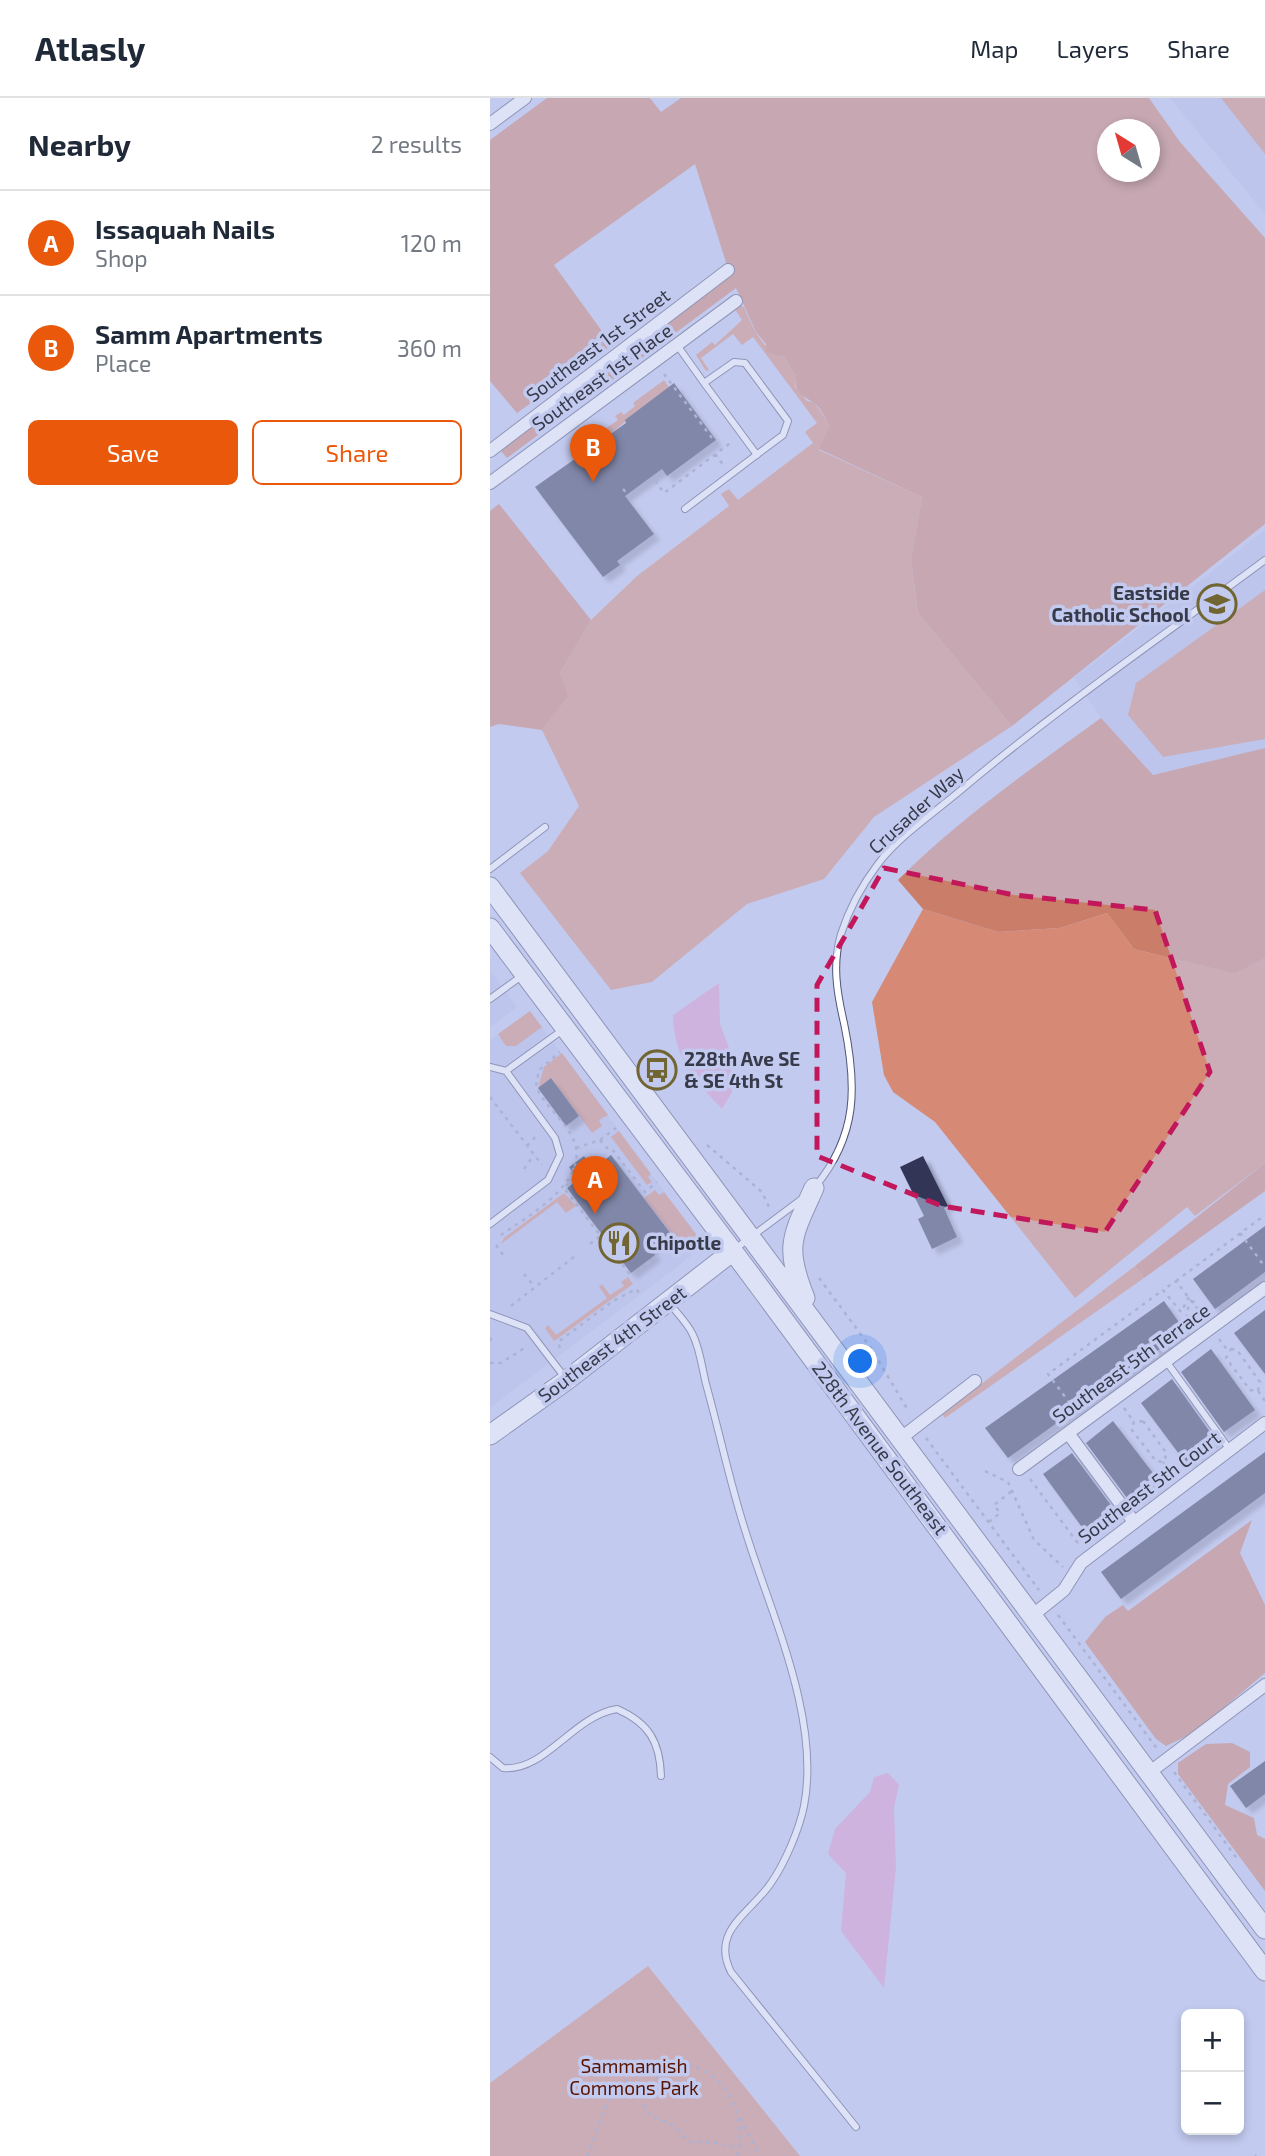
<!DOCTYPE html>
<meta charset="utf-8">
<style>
:root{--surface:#fff;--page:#f2f2f3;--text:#1f2937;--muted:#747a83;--line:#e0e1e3;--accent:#ea580c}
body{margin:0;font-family:"Exo 2",sans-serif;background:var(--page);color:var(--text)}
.controls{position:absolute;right:21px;bottom:21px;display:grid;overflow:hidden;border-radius:10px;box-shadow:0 4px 10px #0003}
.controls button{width:63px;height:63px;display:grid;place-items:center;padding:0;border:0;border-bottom:2px solid var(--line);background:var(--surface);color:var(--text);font:35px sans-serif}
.compass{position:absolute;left:607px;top:21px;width:63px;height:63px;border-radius:50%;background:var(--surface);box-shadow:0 4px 10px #0003;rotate:323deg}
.you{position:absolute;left:371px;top:1264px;width:24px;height:24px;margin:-18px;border:5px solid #fff;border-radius:50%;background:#1a73e8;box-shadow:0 0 0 10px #1a73e833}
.badge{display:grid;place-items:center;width:46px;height:46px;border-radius:50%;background:var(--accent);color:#fff;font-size:23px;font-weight:700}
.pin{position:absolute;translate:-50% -58px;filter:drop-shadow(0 2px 4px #0008)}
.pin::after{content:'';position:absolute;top:37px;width:24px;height:21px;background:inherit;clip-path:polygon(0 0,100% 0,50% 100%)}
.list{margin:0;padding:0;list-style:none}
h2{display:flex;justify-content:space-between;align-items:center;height:91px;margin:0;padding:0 28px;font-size:30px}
h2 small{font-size:23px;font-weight:400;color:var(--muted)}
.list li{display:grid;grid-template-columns:46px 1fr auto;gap:21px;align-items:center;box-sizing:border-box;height:105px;padding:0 28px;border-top:2px solid var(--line)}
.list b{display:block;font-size:26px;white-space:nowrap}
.list p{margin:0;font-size:23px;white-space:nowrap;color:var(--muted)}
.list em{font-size:23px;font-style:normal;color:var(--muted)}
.actions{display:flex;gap:14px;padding:21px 28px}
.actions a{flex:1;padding:16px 0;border:2px solid var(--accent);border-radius:10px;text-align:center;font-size:24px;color:var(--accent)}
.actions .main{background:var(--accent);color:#fff}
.map{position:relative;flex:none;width:775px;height:2058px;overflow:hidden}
header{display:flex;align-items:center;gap:42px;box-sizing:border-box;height:98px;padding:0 35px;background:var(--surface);border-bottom:2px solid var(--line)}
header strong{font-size:33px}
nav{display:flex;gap:38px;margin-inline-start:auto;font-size:24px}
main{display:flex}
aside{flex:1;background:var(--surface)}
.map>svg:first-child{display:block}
.built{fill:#b6bfeb}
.green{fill:#d68a75}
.forest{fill:#ca7d68;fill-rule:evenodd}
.water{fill:#db98ca}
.building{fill:#313654;filter:url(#shadow)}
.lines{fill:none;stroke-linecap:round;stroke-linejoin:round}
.lane-casing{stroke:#4f5576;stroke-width:8}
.street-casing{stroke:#4f5576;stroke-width:14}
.secondary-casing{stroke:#4f5576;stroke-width:21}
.path{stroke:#9096b3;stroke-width:2.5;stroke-dasharray:3.5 5;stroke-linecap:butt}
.lane{stroke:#fff;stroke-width:6}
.street{stroke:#fff;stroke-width:12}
.secondary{stroke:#fff;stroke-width:19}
.marked{fill:none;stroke:#c2185b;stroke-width:5;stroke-dasharray:14 9;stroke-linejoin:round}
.labels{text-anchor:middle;stroke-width:7;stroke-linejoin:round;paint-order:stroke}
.street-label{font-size:19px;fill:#373a49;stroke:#c2caef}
.poi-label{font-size:19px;font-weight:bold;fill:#373a49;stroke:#c2caef;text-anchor:start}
.park-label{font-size:19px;fill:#5a1400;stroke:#c2caef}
</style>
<header>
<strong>Atlasly</strong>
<nav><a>Map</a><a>Layers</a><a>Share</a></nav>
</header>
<main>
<aside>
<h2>Nearby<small>2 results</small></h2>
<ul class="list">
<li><span class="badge">A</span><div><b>Issaquah Nails</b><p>Shop</p></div><em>120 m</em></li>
<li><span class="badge">B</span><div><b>Samm Apartments</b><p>Place</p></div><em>360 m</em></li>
</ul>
<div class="actions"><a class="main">Save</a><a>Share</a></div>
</aside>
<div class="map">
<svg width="775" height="2058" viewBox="0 0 775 2058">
<defs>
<filter id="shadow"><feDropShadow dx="6" dy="6" stdDeviation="2" flood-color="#0004"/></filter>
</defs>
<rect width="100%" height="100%" fill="#c2caef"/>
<path class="built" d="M680 0H775V116Z
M775 432V650L663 677 611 620 584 580Z
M0 872 27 909 0 929Z
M40 913 206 1136 207 1146 200 1159 0 1310V942Z"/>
<path class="green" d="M731 0H775V56Z
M249 207 254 209C261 226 274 256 294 259L306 278 305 289 317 303 324 304 341 328 329 352 432 399 421 461 428 515 522 628 384 719 334 781 257 806 162 884 121 892 30 775 58 753 89 708 52 632 77 598 70 575 101 522 147 478 239 408 231 396 239 391 248 402 323 345 315 334 327 325 263 239 252 247 243 236 211 260 219 272 216 273 206 257 222 244 225 247 252 222 245 211Z
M174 282 179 289 101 351 93 342 113 328 115 331 128 322 125 318 131 314 134 317 145 308 143 305Z
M775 492V641L673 659 638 617 646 585Z
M433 811 508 834 570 830 617 815 644 851 745 876 775 860V1065L705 1118 697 1109 585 1200 445 1024 403 994 394 977 382 904Z
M40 913 52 929 26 948H16L8 936Z
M72 955 118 1017 109 1022 112 1028 102 1035 61 980 48 990 54 969Z
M129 1033 161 1076 158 1079 162 1084 157 1087 121 1039Z
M165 1092 169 1097 174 1094 206 1136 207 1146 203 1151 189 1153V1145L154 1100Z
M74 1095 86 1108 76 1115 67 1104 11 1146 14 1140Z
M645 1168 654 1180 455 1320 452 1316Z
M138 1179 143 1186 67 1241 64 1243 55 1230 58 1227 66 1237 117 1200 109 1189 112 1186 120 1197 134 1188 131 1184Z
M158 1868 310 2058H0V1985Z"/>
<path class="forest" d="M57 0H160L171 14 191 0H659L690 44 775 140V426L522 628 428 515 421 461 432 399 329 351 340 328C336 321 330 308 323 304 310 297 304 294 306 278L294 259 276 254V246L266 234 246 190 17 360 11 353 240 177 205 66 64 167 122 247 27 315 0 283V42ZM618 32H660V74H618Z
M9 406 101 522 70 575 78 598 52 632 9 626 0 629V413Z
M611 620 663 677 775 650V860L745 876 644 851 617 815 570 830 508 834 433 811 408 782C469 721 542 670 611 620Z
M775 1065V1093L654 1180 645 1168Z
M762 1422 750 1455 775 1507V1575L705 1634 676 1648 666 1641 595 1544 615 1519 633 1507 638 1513Z
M742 1645 760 1654V1669L738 1686 735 1707 764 1720 767 1737 775 1741V1793L688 1676V1665L716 1646Z"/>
<path class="water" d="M229 885 230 926 240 953 242 994 232 1011C203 980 184 961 183 917Z
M398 1675 409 1687 404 1710 406 1769 394 1890 351 1833 356 1775 338 1756 345 1731 380 1694 384 1679Z"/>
<path class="building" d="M184 285 226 342 177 378 172 371 135 398 164 436 127 463 130 467 113 479 45 389 136 325 135 322Z
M61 980 89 1018 76 1028 48 990Z
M121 1057 181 1136 160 1151 165 1157 141 1175 77 1090 88 1082 79 1069 94 1058 103 1071Z
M433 1058 458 1108 454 1110 467 1139 442 1151 428 1121 434 1118 410 1069Z
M775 1128V1174L725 1211 703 1181Z
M674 1203 695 1233 518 1360 495 1330Z
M775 1212V1276L744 1235Z
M721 1251 765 1312 734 1334 691 1274Z
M682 1281 725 1341 695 1364 651 1305Z
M623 1323 669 1383 640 1404 596 1345Z
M775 1354V1395L631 1501 611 1474Z
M582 1355 626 1414 597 1436 553 1376Z
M775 1663V1696L756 1710 740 1688Z"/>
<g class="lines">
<g class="lane-casing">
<path id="lane" d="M187 247 214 285 244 264 255 265 298 323 293 337 195 411
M214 285 267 357
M0 771 55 729
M0 901 33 877
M0 969 16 973 65 1040 70 1057 58 1082 0 1126
M16 973 74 931
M325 1089C368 1037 367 988 354 925 347 895 342 866 351 836 359 811 372 787 388 766 409 738 444 715 471 692 568 610 673 538 775 462
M245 1151 312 1101
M180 1206C187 1215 197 1225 202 1235 210 1250 212 1270 216 1286 230 1336 240 1386 256 1435 281 1516 331 1621 314 1708 309 1732 295 1765 281 1785 261 1815 220 1832 241 1874L366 2029
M0 1216 37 1230 76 1281
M676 1263 740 1352
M0 1659 13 1670C55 1674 83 1618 127 1611 159 1625 170 1644 171 1678"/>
</g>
<g class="street-casing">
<path id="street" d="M0 26 35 0
M0 353 238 172
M0 385 246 203
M578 1335 644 1424
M411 1340 485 1283
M529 1371 775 1190
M543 1517 574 1492 591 1465 775 1325
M660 1674 775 1587"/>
</g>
<g class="secondary-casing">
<path id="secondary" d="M0 789 775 1831
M0 830 260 1176 775 1873
M315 1200C294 1148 302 1139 324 1090
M0 1337 77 1282 243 1153"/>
</g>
<path class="path" d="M174 276 231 352
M82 345 99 367
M225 356 234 368
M133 391 140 399 164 381 174 395 243 343
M0 999 52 1067
M110 1042 118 1051H122L155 1094 167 1084
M217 1047 272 1094 280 1111
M37 1048 48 1036
M86 1050 110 1042 126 1030
M34 1071 44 1057
M82 1072 93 1064 95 1068 74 1090 141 1178 168 1158
M750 1135 775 1169
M11 1137C38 1118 100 1084 84 1043 76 1023 54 1008 46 988L49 972 70 954
M100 1146 110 1138
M6 1147 14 1158
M34 1176 45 1189
M329 1180 381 1250 419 1314
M686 1183 775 1117
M699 1199 691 1214 673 1192 686 1183C693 1192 700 1202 708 1211
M21 1208 85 1158
M706 1216a6 6 0 1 1 12 0a6 6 0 1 1-12 0Z
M700 1228 696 1215 700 1206 708 1200
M729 1241 738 1253
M0 1243 3 1237
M70 1250 68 1244 72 1241 123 1203 146 1191 151 1197
M741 1251 747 1252 770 1284 768 1293 760 1292 736 1260Z
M0 1265H11L36 1249
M768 1293 775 1303
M634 1310 644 1324
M585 1312 558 1276 673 1192
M653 1323 677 1356 673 1364 666 1363 641 1331 644 1324Z
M436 1340 549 1492
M673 1364 684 1377
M495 1373 518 1384 544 1442 573 1469
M540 1381 590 1448
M499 1424 510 1415 504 1407 523 1392
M568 1517 668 1652
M684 1674 748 1762
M165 1969 167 1982 154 1996C152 2017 164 2019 180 2026 188 2029 191 2040 201 2044H223L250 2050
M250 2020 270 2058
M765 2057 766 2058
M97 2058C108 2037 111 2007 128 1990 170 1945 242 1964 249 2027 250 2039 251 2047 247 2058"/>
<use href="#lane" class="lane"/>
<use href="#street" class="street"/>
<use href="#secondary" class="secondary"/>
</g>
<path d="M0 0H775V2058H0ZM394 770 524 797 665 812 720 974 615 1134 452 1108 327 1058V887Z" fill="#c2caef" fill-opacity=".55" fill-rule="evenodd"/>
<path class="marked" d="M394 770 524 797 665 812 720 974 615 1134 452 1108 327 1058V887Z"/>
<defs>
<g id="school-ring" transform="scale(2.0125)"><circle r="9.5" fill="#c2caef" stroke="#716532" stroke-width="1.5"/><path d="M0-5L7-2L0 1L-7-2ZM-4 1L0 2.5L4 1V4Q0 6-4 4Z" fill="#716532"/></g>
<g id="bus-ring" transform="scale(2.0125)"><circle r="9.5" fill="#c2caef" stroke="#716532" stroke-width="1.5"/><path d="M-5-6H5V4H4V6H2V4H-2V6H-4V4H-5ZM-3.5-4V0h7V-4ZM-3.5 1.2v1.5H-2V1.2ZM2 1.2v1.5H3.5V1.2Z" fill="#716532"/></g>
<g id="restaurant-ring" transform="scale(2.0125)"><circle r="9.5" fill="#c2caef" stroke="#716532" stroke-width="1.5"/><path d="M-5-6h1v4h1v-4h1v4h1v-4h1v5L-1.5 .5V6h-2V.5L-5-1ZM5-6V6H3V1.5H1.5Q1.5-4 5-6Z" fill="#716532"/></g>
</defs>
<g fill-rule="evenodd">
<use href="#school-ring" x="727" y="506"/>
<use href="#bus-ring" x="167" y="972"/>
<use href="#restaurant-ring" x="129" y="1145"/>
</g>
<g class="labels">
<g class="street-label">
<text transform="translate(108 247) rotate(-37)" y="7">Southeast 1st Street</text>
<text transform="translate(112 279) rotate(-36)" y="7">Southeast 1st Place</text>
<text transform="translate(426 712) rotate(-42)" y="7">Crusader Way</text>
<text transform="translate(122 1246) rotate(-37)" y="7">Southeast 4th Street</text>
<text transform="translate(641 1265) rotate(-36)" y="7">Southeast 5th Terrace</text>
<text transform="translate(390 1350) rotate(53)" y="7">228th Avenue Southeast</text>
<text transform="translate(659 1389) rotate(-37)" y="7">Southeast 5th Court</text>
</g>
<g class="poi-label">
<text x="700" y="502" text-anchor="end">Eastside<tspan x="700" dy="22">Catholic School</tspan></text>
<text x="194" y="968">228th Ave SE<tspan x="194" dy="22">&amp; SE 4th St</tspan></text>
<text x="156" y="1152">Chipotle</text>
</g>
<g class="park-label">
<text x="144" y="1975">Sammamish<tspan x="144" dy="22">Commons Park</tspan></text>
</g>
</g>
</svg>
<div class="controls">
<button>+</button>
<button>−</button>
</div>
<svg class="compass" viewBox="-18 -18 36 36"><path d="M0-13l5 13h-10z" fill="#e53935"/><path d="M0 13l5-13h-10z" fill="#747a83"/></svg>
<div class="you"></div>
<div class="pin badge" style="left:105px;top:1116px">A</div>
<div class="pin badge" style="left:103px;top:384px">B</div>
</div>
</main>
